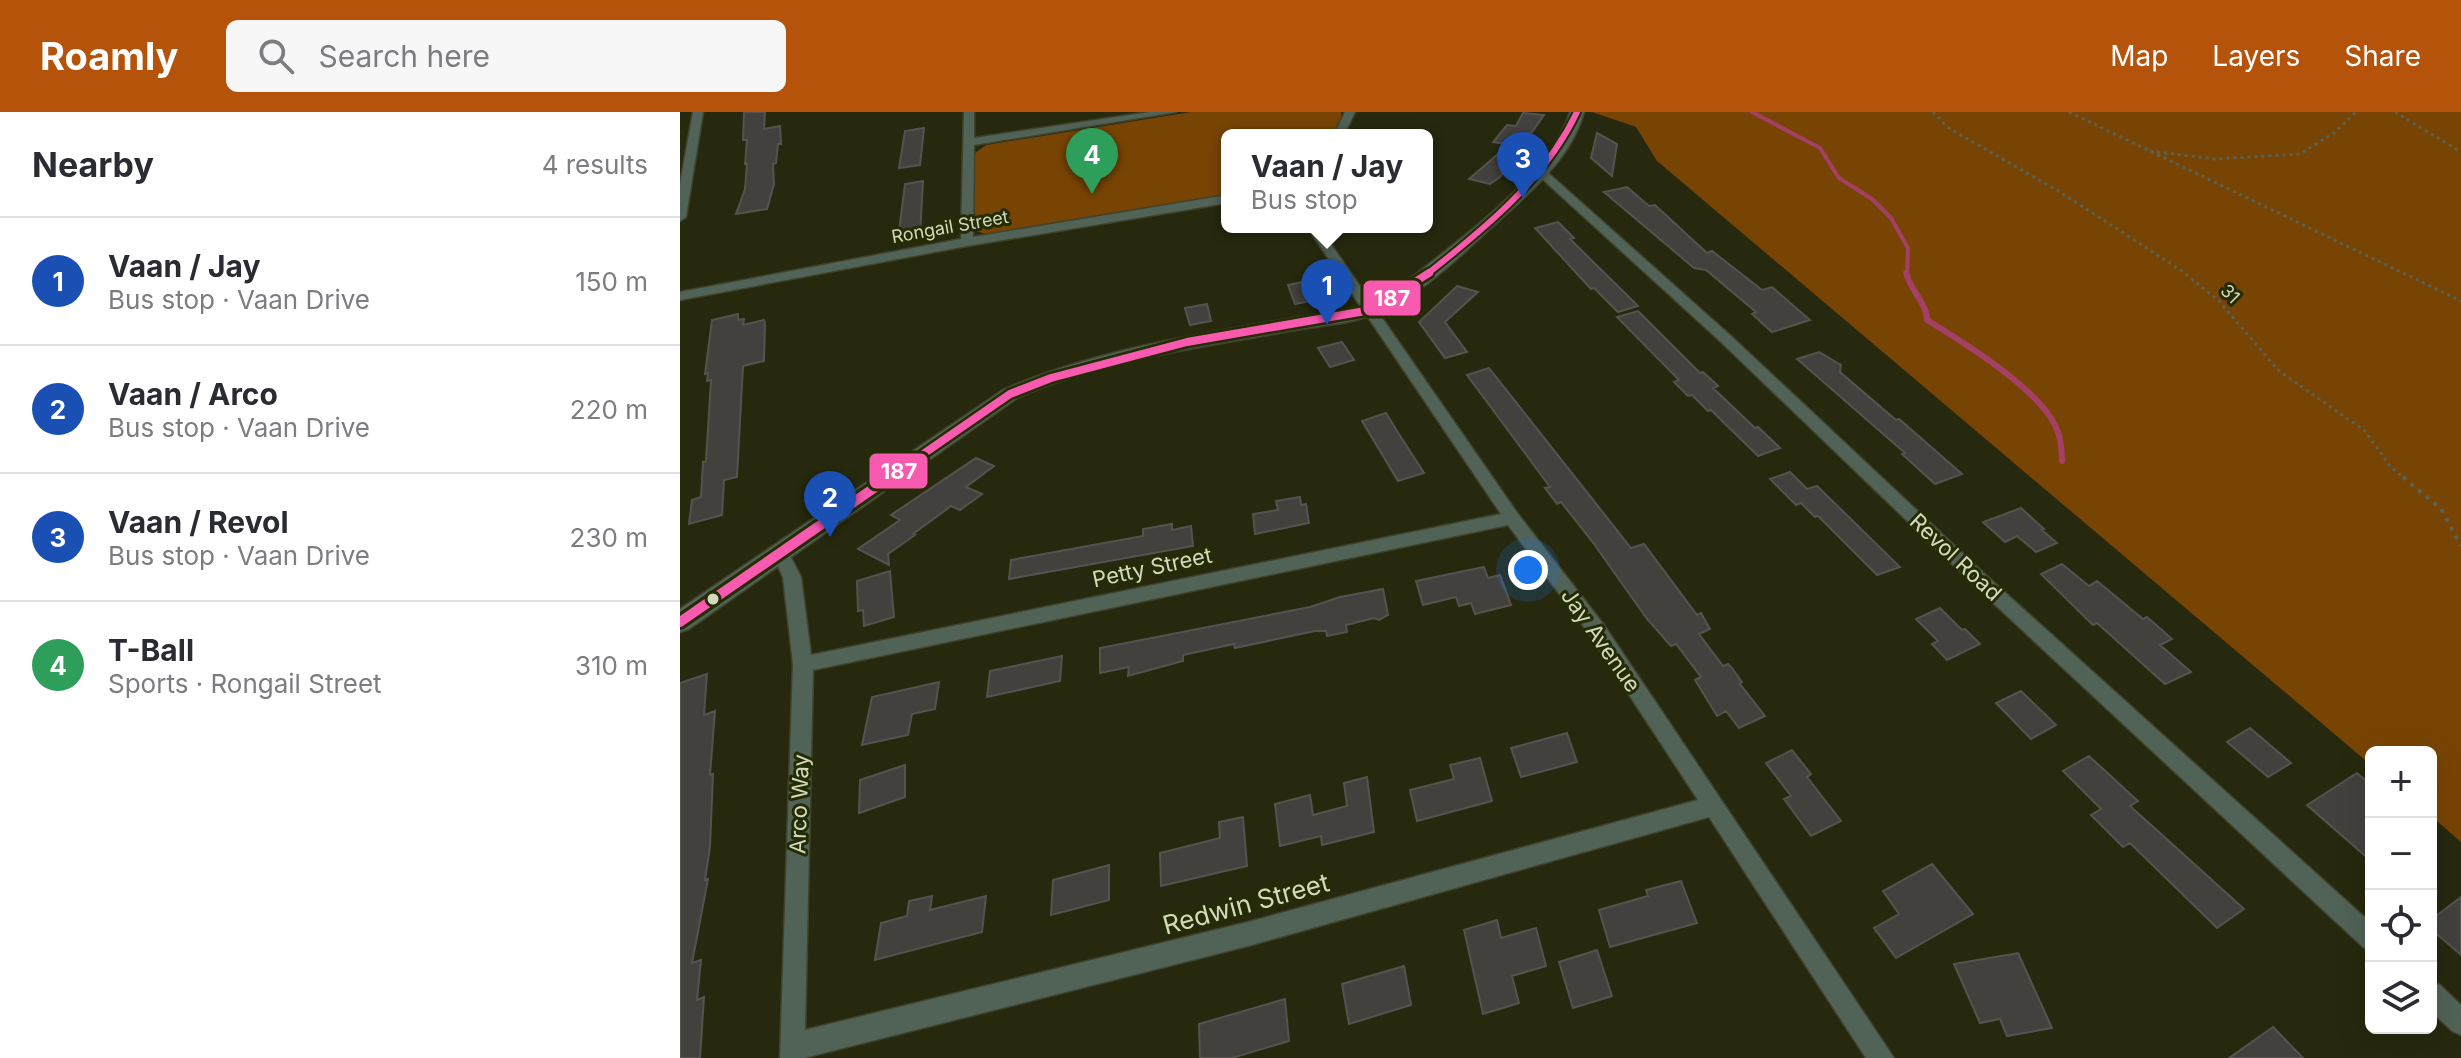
<!DOCTYPE html>
<meta charset="utf-8">
<style>
:root{--surface:#fff;--page:#f7f7f7;--text:#2b2b33;--muted:#7c7c81;--line:#e1e1e2;--accent:#b45309}
body{margin:0;font-family:Inter,sans-serif;background:var(--page);color:var(--text)}
.controls{position:absolute;right:24px;bottom:24px;display:grid;overflow:hidden;border-radius:12px;box-shadow:0 8px 32px #0002}
.controls button{width:72px;height:72px;display:grid;place-items:center;padding:0;border:0;border-bottom:2px solid var(--line);background:var(--surface);color:var(--text);font:40px sans-serif}
.you{position:absolute;left:848px;top:458px;width:28px;height:28px;margin:-20px;border:6px solid #fff;border-radius:50%;background:#1a73e8;box-shadow:0 0 0 12px #1a73e833}
.badge{display:grid;place-items:center;width:52px;height:52px;border-radius:50%;background:var(--accent);color:#fff;font-size:26px;font-weight:700}
.pin{position:absolute;translate:-50% -66px;filter:drop-shadow(0 2px 4px #0008)}
.pin::after{content:'';position:absolute;top:42px;width:28px;height:24px;background:inherit;clip-path:polygon(0 0,100% 0,50% 100%)}
.popup{position:absolute;left:541px;top:17px;width:212px;height:104px;box-sizing:border-box;display:grid;place-content:center;border-radius:12px;background:var(--surface);filter:drop-shadow(0 2px 6px #0005);font-size:26px;white-space:nowrap;color:var(--muted)}
.popup b{font-size:30px;color:var(--text)}
.popup::after{content:'';position:absolute;left:50%;top:100%;margin-left:-16px;border:16px solid transparent;border-top-color:var(--surface)}
.list{margin:0;padding:0;list-style:none}
h2{display:flex;justify-content:space-between;align-items:center;height:104px;margin:0;padding:0 32px;font-size:34px}
h2 small{font-size:26px;font-weight:400;color:var(--muted)}
.list li{display:grid;grid-template-columns:52px 1fr auto;gap:24px;align-items:center;box-sizing:border-box;height:128px;padding:0 32px;border-top:2px solid var(--line)}
.list b{display:block;font-size:30px;white-space:nowrap}
.list p{margin:0;font-size:26px;white-space:nowrap;color:var(--muted)}
.list em{font-size:26px;font-style:normal;color:var(--muted)}
.icon{flex:none;width:44px;height:44px;fill:none;stroke:currentColor;stroke-width:2;stroke-linecap:round;stroke-linejoin:round}
.map{position:relative;flex:none;width:1781px;height:946px;overflow:hidden}
header{display:flex;align-items:center;gap:48px;box-sizing:border-box;height:112px;padding:0 40px;background:var(--accent);color:#fff}
header strong{font-size:38px}
nav{display:flex;gap:44px;margin-inline-start:auto;font-size:28px}
.search{width:560px;height:72px;background:var(--page);display:flex;align-items:center;gap:20px;box-sizing:border-box;padding:0 28px;border-radius:12px;color:var(--muted);font-size:30px}
main{display:flex}
aside{flex:1;background:var(--surface)}
.map>svg:first-child{display:block}
.green{fill:#784404}
.lines{fill:none;stroke-linecap:round;stroke-linejoin:round}
.stream-far1{stroke:#a44065;stroke-width:4}
.stream{stroke:#a44065;stroke-width:6}
.building{fill:#43413d;stroke:#555350;stroke-width:2}
.minor-casing{stroke:#40432c;stroke-width:3}
.tertiary-casing{stroke:#40432c;stroke-width:3}
.path-far1{stroke:#586355;stroke-width:3;stroke-dasharray:3 4;stroke-linecap:butt}
.path{stroke:#586355;stroke-width:4;stroke-dasharray:4 6;stroke-linecap:butt}
.minor{fill:#516257;fill-rule:evenodd}
.tertiary{fill:#516257;fill-rule:evenodd}
.bus-1-far2-casing{stroke:#252c04;stroke-width:10}
.bus-1-far1-casing{stroke:#252c04;stroke-width:13}
.bus-1-casing{stroke:#252c04;stroke-width:16}
.bus-1-far2{stroke:#f75aaf;stroke-width:6}
.bus-1-far1{stroke:#f75aaf;stroke-width:8}
.bus-1{stroke:#f75aaf;stroke-width:10}
.bus-dot{fill:#d2d9be;stroke:#252c04;stroke-width:3}
.labels{text-anchor:middle;stroke-width:6;stroke-linejoin:round;paint-order:stroke}
.far-street-label{font-size:18px;fill:#d2d9be;stroke:#252c04}
.street-label{font-size:22px;fill:#d2d9be;stroke:#252c04}
.near-street-label{font-size:26px;fill:#d2d9be;stroke:#252c04}
.line-badge{stroke:#252c04;stroke-width:3}
.badge-label{font-size:22px;text-anchor:middle;font-weight:bold;fill:#fff}
</style>
<header>
<strong>Roamly</strong>
<div class="search"><svg class="icon" aria-label="search" viewBox="0 0 24 24"><circle cx="10" cy="10" r="6"/><path d="M15 15l6 6"/></svg>Search here</div>
<nav><a>Map</a><a>Layers</a><a>Share</a></nav>
</header>
<main>
<aside>
<h2>Nearby<small>4 results</small></h2>
<ul class="list">
<li><span class="badge" style="background:#1a4fb4">1</span><div><b>Vaan / Jay</b><p>Bus stop · Vaan Drive</p></div><em>150 m</em></li>
<li><span class="badge" style="background:#1a4fb4">2</span><div><b>Vaan / Arco</b><p>Bus stop · Vaan Drive</p></div><em>220 m</em></li>
<li><span class="badge" style="background:#1a4fb4">3</span><div><b>Vaan / Revol</b><p>Bus stop · Vaan Drive</p></div><em>230 m</em></li>
<li><span class="badge" style="background:#2e9e5b">4</span><div><b>T-Ball</b><p>Sports · Rongail Street</p></div><em>310 m</em></li>
</ul>
</aside>
<div class="map">
<svg width="1781" height="946" viewBox="0 0 1781 946">
<rect width="100%" height="100%" fill="#26290d"/>
<path class="green" d="M511 0H661L662 10 652 23H547V83L310 123 295 119V41L306 33Z
M912 0H1781V730L1751 704V640H1691V653L977 49 956 15Z"/>
<g class="lines">
<path class="stream-far1" d="M1072 0 1140 36 1159 66 1192 87 1211 106 1228 136 1227 163"/>
<path class="stream" d="M1226 161C1231 179 1247 192 1247 208 1283 230 1357 276 1375 313 1381 325 1382 336 1382 349"/>
</g>
<path class="building" d="M64 0H85L84 17 100 14 101 32H98L96 51 93 52 94 72 87 97 56 102 65 77 67 52H65L67 28H63Z
M843 1 864 3 820 65 810 72 789 67 818 42 825 32 813 30 827 13 836 14Z
M244 16 240 53 219 56 225 19Z
M917 21 937 32 932 64 911 46Z
M243 69 240 123 218 127 225 72Z
M947 75 969 94 975 93 1027 141 1032 139 1082 178 1092 175 1130 208 1092 220 1072 202 1076 200 1026 158 1014 156 924 80Z
M878 110 894 126 890 127 958 194 938 200 914 176 911 177 855 116Z
M627 169 635 188 615 192 608 173Z
M777 174 798 180 765 210 787 240 765 246 739 210Z
M527 192 531 209 510 213 505 196Z
M958 199 1020 261 1023 260 1038 274 1033 276 1075 316 1078 315 1100 336 1078 344 1031 298 1028 299 1012 283 1008 284 994 270 999 268 937 205Z
M58 202V208L64 207 63 213 84 208 85 211 84 249 63 254 57 365 44 368 42 403 9 412 12 388 21 385 23 350 26 349 31 268 27 269 28 261 25 262 32 208Z
M662 230 674 248 650 255 638 236Z
M1139 240 1161 253 1160 260 1216 308 1219 307 1282 362 1255 372 1222 342 1225 341 1117 247Z
M809 256 951 436 964 432 1017 503 1021 501 1030 517 1019 522 1043 554 1048 552 1051 555 1062 570 1060 572 1085 604 1059 616 1046 599 1037 604 1015 568 1021 565 996 532 991 534 967 507 914 432 881 390 877 392 865 376 870 375 787 263Z
M706 301 719 322 744 361 718 369 682 309Z
M296 346 314 354 286 375 302 382 280 398 271 394 233 422 235 423 208 442 209 453 178 437 220 408 211 403Z
M1110 360 1127 377 1137 374 1220 455 1197 463 1138 404 1135 405 1121 391 1116 393 1090 367Z
M620 385 621 393 626 392 629 411 575 422 573 402 598 398 596 389Z
M1341 396 1364 417 1362 418 1377 431 1356 440 1337 424 1325 430 1303 410Z
M492 412V418L511 414 513 434 329 467 331 448 463 424V417Z
M1382 452 1409 474 1417 469 1463 507 1467 505 1492 527 1480 533 1511 560 1485 572 1417 511 1413 513 1361 462Z
M804 455 808 466 820 463 831 493 795 502 791 491 779 494 776 485 743 493 736 469Z
M210 459 214 505 184 514 183 498 178 499 177 469Z
M703 477 708 503 699 508 694 506 666 513 667 520 647 524 646 519H635L555 536 554 532 503 543V549L448 564 449 555 420 561V536L630 495 660 485Z
M1260 496 1282 518 1285 517 1300 532 1267 548 1252 532 1258 529 1236 507Z
M382 544 380 569 307 585 310 559Z
M27 562 24 603 35 599 30 663 33 662 30 735 25 768 28 767 12 851 21 848 17 888 24 885 20 946H0V571Z
M259 570 255 597 232 602 228 623 182 633 192 585Z
M1341 579 1376 613 1351 627 1316 591Z
M1570 616 1611 651 1588 665 1547 630Z
M887 621 897 650 841 665 831 636Z
M1112 638 1131 662 1127 665 1161 709 1131 724 1104 687 1111 684 1086 651Z
M1409 644 1458 689 1450 694 1564 797 1537 816 1450 731 1443 735 1411 703 1421 697 1383 659Z
M800 646 812 689 737 709 730 678 774 667 770 653Z
M225 653V685L179 701 180 668Z
M1677 661 1691 673V749L1627 693Z
M687 665 694 720 642 733 641 724 600 734 595 692 630 683 633 703 667 694 664 671Z
M563 705 567 754 481 774 480 741 540 726 539 710Z
M1252 752 1293 802 1216 846 1194 816 1219 802 1203 779Z
M429 753V788L371 803 373 768Z
M1001 769 1017 811 930 835 919 798 968 784 966 778Z
M252 784 250 798 306 784 302 820 195 848 201 811 227 804 229 789Z
M1781 785V843L1751 817V808Z
M817 808 821 826 856 816 866 854 832 864 839 891 803 902 784 818Z
M917 838 932 884 893 896 879 850Z
M1338 841 1372 916 1327 924 1320 907 1300 911 1274 852Z
M724 854 731 893 669 912 662 872Z
M605 887 609 929 552 946H520L519 912Z
M1593 915 1623 946H1549Z"/>
<g class="lines">
<g class="minor-casing">
<path id="minor" d="M13 0H23L6 105 0 109V72Z
M284 0H294V26L470 0H496L294 33 293 125 547 83V91L287 134 0 188V180L281 127Z
M665 0H675L664 23H654Z
M858 59H866L1051 224 1309 466 1691 811V839L1683 835 1297 476 1041 230 858 63Z
M627 115H639L838 402 924 513 1214 946H1186L1029 705 568 834 124 946H100L113 552 103 465 92 442 95 438H107L121 465 131 543 821 402ZM828 413 910 523 1018 688 568 810 125 918 133 558Z
M1751 870 1760 873 1781 893V923L1772 919 1751 899Z"/>
</g>
<g class="tertiary-casing">
<path id="tertiary" d="M890 0H904C892 43 856 76 823 105 788 136 742 184 698 201 671 212 637 214 609 219 518 236 422 248 337 286L9 517 0 520V497L323 278C431 230 569 215 686 194L712 181C766 137 870 67 890 0Z"/>
</g>
<path class="path-far1" d="M1253 0 1267 15 1380 80 1502 159 1539 189 1598 258 1685 319 1710 354 1725 367
M1389 0 1781 189
M1715 0 1781 40
M1470 39 1534 47 1620 42 1654 21 1676 0"/>
<path class="path" d="M1723 365 1761 397 1781 434"/>
<use href="#minor" class="minor"/>
<use href="#tertiary" class="tertiary"/>
<g class="bus-1-far2-casing">
<path id="bus-1-far2" d="M746 163C804 117 865 68 897 0"/>
</g>
<g class="bus-1-far1-casing">
<path id="bus-1-far1" d="M207 367 330 282 371 266 507 230 691 198 749 161"/>
</g>
<g class="bus-1-casing">
<path id="bus-1" d="M0 510 210 365"/>
</g>
<use href="#bus-1-far2" class="bus-1-far2"/>
<use href="#bus-1-far1" class="bus-1-far1"/>
<use href="#bus-1" class="bus-1"/>
</g>
<circle class="bus-dot" cx="33" cy="487" r="7"/>
<g class="labels">
<g class="far-street-label">
<text transform="translate(270 115) rotate(-10)" y="6">Rongail Street</text>
<text transform="translate(1550 182) rotate(45)" y="6">31</text>
</g>
<g class="street-label">
<text transform="translate(1276 445) rotate(43)" y="8">Revol Road</text>
<text transform="translate(472 455) rotate(-12)" y="8">Petty Street</text>
<text transform="translate(921 528) rotate(55)" y="8">Jay Avenue</text>
<text transform="translate(119 692) rotate(-88)" y="8">Arco Way</text>
</g>
<g class="near-street-label">
<text transform="translate(566 792) rotate(-15)" y="9">Redwin Street</text>
</g>
</g>
<g class="line-badge">
<rect x="682" y="167" width="60" height="38" rx="8" fill="#f75aaf"/>
<rect x="188" y="340" width="61" height="38" rx="8" fill="#f75aaf"/>
</g>
<g class="badge-label">
<text x="712" y="194">187</text>
<text x="219" y="367">187</text>
</g>
</svg>
<div class="controls">
<button>+</button>
<button>−</button>
<button><svg class="icon" aria-label="locate" viewBox="0 0 24 24"><circle cx="12" cy="12" r="6"/><path d="M12 2v4M12 18v4M2 12h4M18 12h4"/></svg></button>
<button><svg class="icon" aria-label="layers" viewBox="0 0 24 24"><path d="M12 4l9 5-9 5-9-5zM3 14l9 5 9-5"/></svg></button>
</div>
<div class="you"></div>
<div class="pin badge" style="left:647px;top:213px;background:#1a4fb4">1</div>
<div class="popup"><b>Vaan / Jay</b>Bus stop</div>
<div class="pin badge" style="left:150px;top:425px;background:#1a4fb4">2</div>
<div class="pin badge" style="left:843px;top:86px;background:#1a4fb4">3</div>
<div class="pin badge" style="left:412px;top:82px;background:#2e9e5b">4</div>
</div>
</main>
